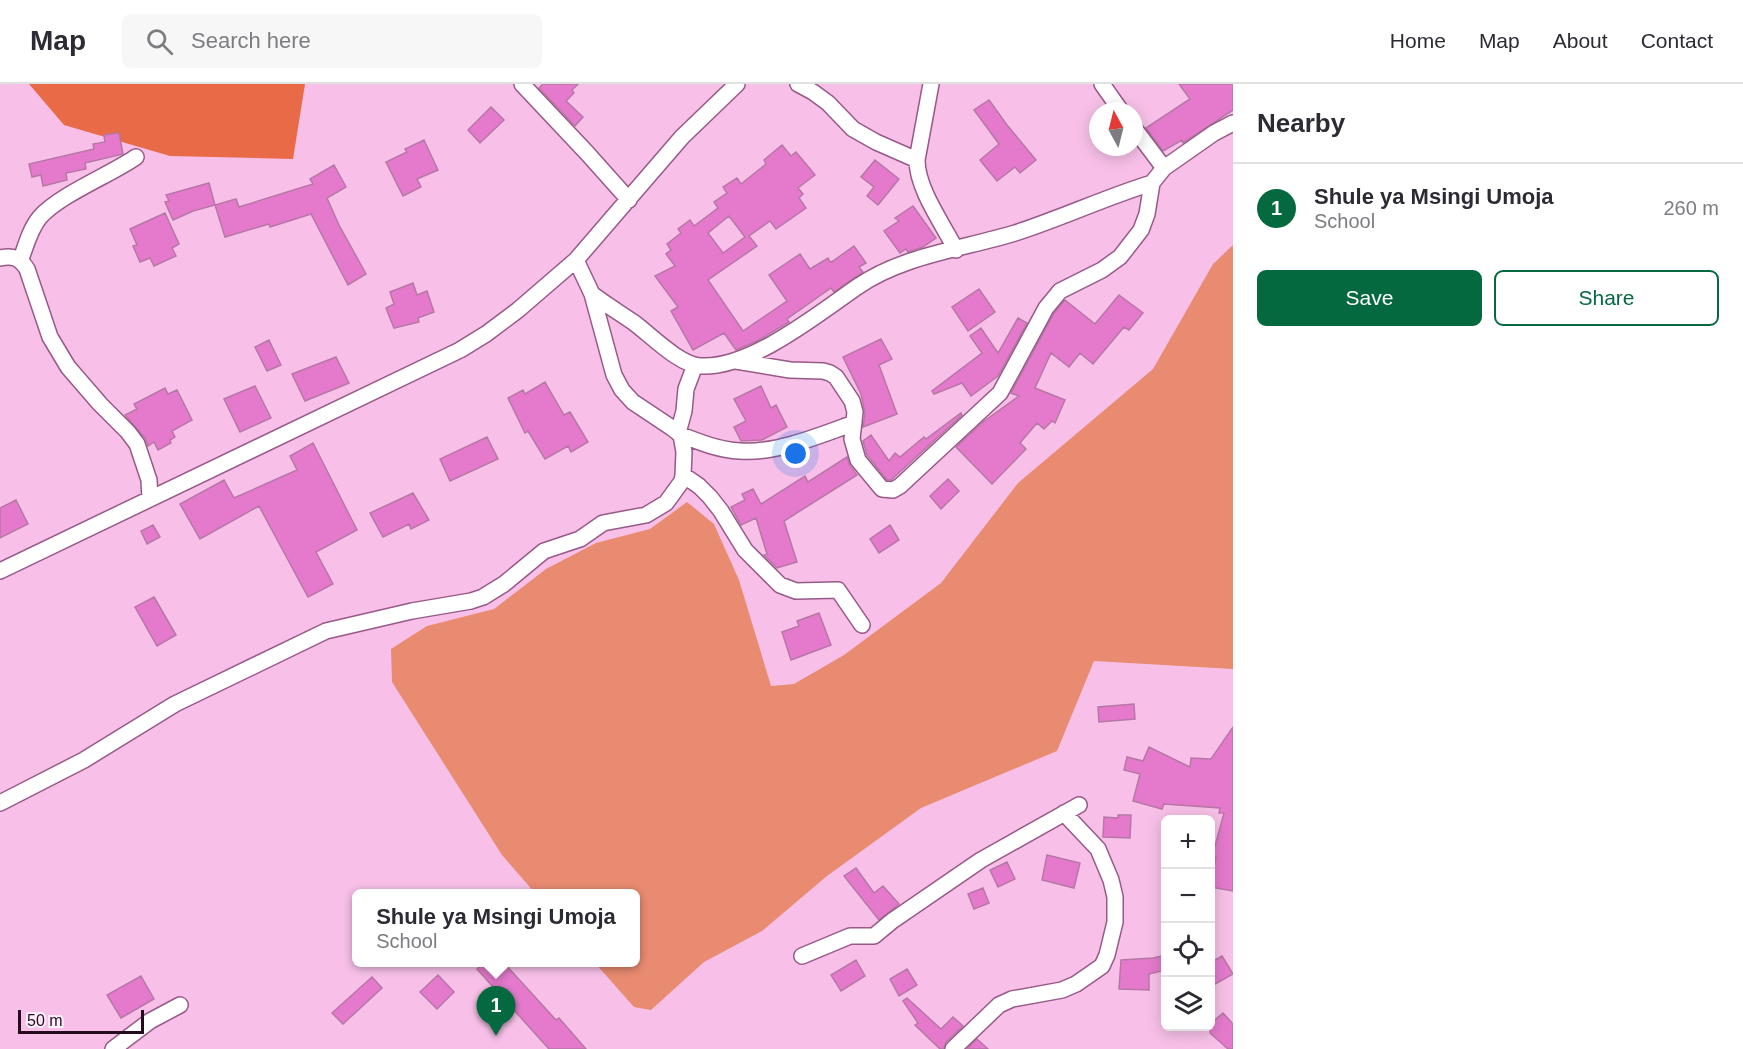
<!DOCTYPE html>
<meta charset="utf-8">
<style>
:root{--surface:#fff;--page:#f7f7f7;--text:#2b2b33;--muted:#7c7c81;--line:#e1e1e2;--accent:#04693e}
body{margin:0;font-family:Arial,sans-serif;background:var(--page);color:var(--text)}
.controls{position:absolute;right:18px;bottom:18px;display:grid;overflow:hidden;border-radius:9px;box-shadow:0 3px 15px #0003}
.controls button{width:54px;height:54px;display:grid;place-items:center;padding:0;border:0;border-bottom:2px solid var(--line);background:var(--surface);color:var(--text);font:30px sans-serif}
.compass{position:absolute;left:1089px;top:18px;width:54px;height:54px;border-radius:50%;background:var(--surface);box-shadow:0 3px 15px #0003;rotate:353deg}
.scale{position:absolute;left:18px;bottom:15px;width:126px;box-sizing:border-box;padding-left:6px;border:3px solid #240c1e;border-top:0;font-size:16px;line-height:21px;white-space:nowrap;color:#240c1e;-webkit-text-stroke:4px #fef0fa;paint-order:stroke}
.you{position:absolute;left:796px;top:370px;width:21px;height:21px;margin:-15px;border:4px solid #fff;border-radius:50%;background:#1a73e8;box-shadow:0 0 0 9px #1a73e833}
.badge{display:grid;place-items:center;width:39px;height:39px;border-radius:50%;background:var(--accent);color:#fff;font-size:20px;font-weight:700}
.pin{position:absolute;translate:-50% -50px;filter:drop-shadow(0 2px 3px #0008)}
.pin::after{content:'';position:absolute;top:32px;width:21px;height:18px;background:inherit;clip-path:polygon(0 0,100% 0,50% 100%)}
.popup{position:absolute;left:352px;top:805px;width:288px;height:78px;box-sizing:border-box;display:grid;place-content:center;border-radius:9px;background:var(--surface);filter:drop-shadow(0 2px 4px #0005);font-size:20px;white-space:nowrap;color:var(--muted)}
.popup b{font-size:22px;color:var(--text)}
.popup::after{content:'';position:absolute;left:50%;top:100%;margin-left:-12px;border:12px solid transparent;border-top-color:var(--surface)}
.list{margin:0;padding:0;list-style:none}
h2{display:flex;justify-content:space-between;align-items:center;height:78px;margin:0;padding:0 24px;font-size:26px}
h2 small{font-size:20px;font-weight:400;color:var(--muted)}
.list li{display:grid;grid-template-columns:39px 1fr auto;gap:18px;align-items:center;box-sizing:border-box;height:90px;padding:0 24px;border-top:2px solid var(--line)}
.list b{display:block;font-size:22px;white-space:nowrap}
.list p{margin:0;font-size:20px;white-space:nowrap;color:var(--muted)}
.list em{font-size:20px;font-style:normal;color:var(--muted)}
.actions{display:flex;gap:12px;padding:18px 24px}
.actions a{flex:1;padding:14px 0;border:2px solid var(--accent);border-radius:9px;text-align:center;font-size:21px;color:var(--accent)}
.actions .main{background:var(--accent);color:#fff}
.icon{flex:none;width:33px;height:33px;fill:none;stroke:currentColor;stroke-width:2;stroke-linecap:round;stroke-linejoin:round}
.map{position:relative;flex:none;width:1233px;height:965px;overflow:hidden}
header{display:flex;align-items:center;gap:36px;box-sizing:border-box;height:84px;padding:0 30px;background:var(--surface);border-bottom:2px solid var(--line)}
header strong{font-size:28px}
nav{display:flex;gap:33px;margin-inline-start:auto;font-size:21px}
.search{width:420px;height:54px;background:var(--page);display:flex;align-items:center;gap:15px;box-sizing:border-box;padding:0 21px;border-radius:9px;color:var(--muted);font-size:22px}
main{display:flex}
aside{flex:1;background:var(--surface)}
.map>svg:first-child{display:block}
.green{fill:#e88b70}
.forest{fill:#e86a46}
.building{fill:#e57acc;stroke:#b777a6;stroke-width:1.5;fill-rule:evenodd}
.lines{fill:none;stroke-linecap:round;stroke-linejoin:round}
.street-casing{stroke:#975987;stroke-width:18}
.street{stroke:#fff;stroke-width:15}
</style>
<header>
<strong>Map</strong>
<div class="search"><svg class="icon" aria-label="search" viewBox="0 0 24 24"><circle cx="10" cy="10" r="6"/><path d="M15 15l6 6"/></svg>Search here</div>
<nav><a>Home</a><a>Map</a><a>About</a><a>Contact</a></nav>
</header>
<main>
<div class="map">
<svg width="1233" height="965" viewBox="0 0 1233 965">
<rect width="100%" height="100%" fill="#f8c0e8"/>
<path class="green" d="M1233 161V585L1094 577 1057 667 921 724 827 792 762 847 704 878 651 926 634 923 595 879 636 878V810L535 809 502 771 392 598 391 565 427 542 494 525 546 485 596 459 650 445 687 418 714 440 739 496 771 602 794 600 844 571 941 499 1018 399 1153 285 1213 180Z"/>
<path class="forest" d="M29 0H305L293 75 170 72 64 41Z"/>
<path class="building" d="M543 0H578L572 6 574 9 566 17 583 33 575 42 539 4Z
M1179 0H1233V26L1183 59 1182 56 1163 67 1146 44 1190 15Z
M989 16 1007 41 1036 76 1020 89 1015 83 997 97 980 76 999 60 974 26Z
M491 23 504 36 480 59 468 46Z
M119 49 123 70 85 79 86 85 66 89 67 96 43 102 41 91 32 93 29 80 94 65 93 60 105 58 104 51Z
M424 56 438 86 417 95 421 103 403 112 386 78 407 68 405 65Z
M782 61 791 72 796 68 815 91 798 104 803 110 799 114 806 124 776 145 770 137 749 152 757 162 708 196 743 247 787 217 769 191 800 170 810 185 828 174 830 178 833 177 854 162 866 179 859 183 863 188 834 208 831 204 787 235 789 238 757 257 736 266 724 249 693 266 671 227 678 223 655 192 675 182 666 170 671 166 667 160 681 149 678 145 690 136 694 142 718 124 714 118 727 109 723 103 737 94 741 100 766 80 764 76ZM729 132 745 153 723 169 708 149Z
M875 76 899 95 878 121 867 112 874 103 861 93Z
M334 81 346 103 327 114 339 141 366 190 348 201 311 130 270 143 269 140 225 153 215 121 236 115 239 123 313 100 310 95Z
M209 99 215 121 193 127 173 136 165 118 169 117 166 111Z
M913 122 936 154 923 163 908 168 906 165 900 169 884 147 899 137 895 134Z
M165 129 179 160 172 164 176 172 154 182 150 174 140 178 133 162 137 161 130 145Z
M413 199 417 211 427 207 434 228 418 234 419 238 394 244 386 224 394 220 390 208Z
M979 205 995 228 968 247 952 223Z
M1119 211 1143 229 1129 246 1124 243 1093 280 1080 269 1069 283 1051 269 1035 304 1065 316 1055 339 1052 337 1044 345 1037 339 1020 359 1026 365 992 400 956 363 983 338 1019 312 1011 309 1054 229 1065 216 1095 240Z
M1018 234 1027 239 998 292 971 312 962 299 934 310 932 307 982 269 970 252 981 244 998 269Z
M881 255 892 275 879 281 897 330 863 343 865 329 861 310 843 273Z
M269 256 281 281 267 287 255 263Z
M336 273 349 299 305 317 292 290Z
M545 298 564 331 570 328 588 358 571 368 568 362 545 375 528 347 525 349 508 314 523 306 525 310Z
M255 302 271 334 240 348 224 315Z
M761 302 771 324 776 321 787 343 762 356 741 357 734 343 746 337 734 315Z
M165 304 168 310 177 306 192 336 172 347 175 353 170 356 171 359 158 366 154 358 148 362 145 354 125 331 137 325 134 320Z
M961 329 962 331 891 396H887L867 371 863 357 871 351 889 377 895 369 900 373 924 353 926 355Z
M487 353 498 375 450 397 440 375Z
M313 359 357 446 316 468 333 500 308 513 259 422 200 455 180 420 224 396 234 414 297 386 290 372Z
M847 373 850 382 857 391 784 437 797 478 777 484 764 471 767 470 756 434 741 441 731 423 745 416 742 410 753 405 761 420 805 392 808 398Z
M948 395 959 407 941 425 930 412Z
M413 409 429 436 411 445 409 440 383 453 370 429Z
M16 416 28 440 0 454V424Z
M153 441 160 453 147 460 141 447Z
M890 441 899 456 879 469 870 455Z
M154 513 176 551 157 562 135 523Z
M819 529 831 561 791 576 782 548 799 542 797 537Z
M1134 620 1135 635 1099 638 1098 623Z
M1233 643V807L1210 803 1216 773H1212L1224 729H1219L1220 724 1164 720 1162 725 1133 717 1140 690 1124 686 1127 673 1143 677 1149 663 1190 683 1191 674 1211 675Z
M1118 731H1131L1130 754 1103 753 1104 733 1118 734Z
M1047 771 1080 779 1074 804 1042 796Z
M1007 778 1015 795 998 803 990 786Z
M856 784 874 809 883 802 899 820 879 836 844 792Z
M983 804 989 819 974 825 968 810Z
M1166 871V886L1149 890V906L1119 905 1121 876 1153 874Z
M1222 872 1233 890 1210 903V879Z
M856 876 865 892 841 907 831 891Z
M484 879H504L556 936 559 934 586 965H549L477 885Z
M907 885 917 901 899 912 890 895Z
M438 891 454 908 437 925 420 908Z
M141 892 154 915 121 934 107 911Z
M372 893 382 904 343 940 332 929Z
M907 914 941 945 953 933 963 942 946 958 944 965H940L915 941 918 939 903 917Z
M1223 929 1233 940V965H1228L1210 949V940Z
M977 955 988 965H967Z"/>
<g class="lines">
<g class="street-casing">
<path id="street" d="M522 0 587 69 629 116
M798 0 813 8 828 19 853 45 876 58 917 76
M931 0 917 76C917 105 943 140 956 166
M1102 0 1121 27
M1134 44 1164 84
M0 174C13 171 20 174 27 185L50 253 68 283 100 320 128 348 137 360 149 396 150 415
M21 175C26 161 30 145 40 133 61 110 110 91 136 73
M592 210C605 220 620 229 633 238 651 251 679 281 701 282 750 285 818 230 857 203 903 171 963 165 1015 149 1062 134 1106 113 1152 99
M736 277 790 286 823 287 830 289 836 293 852 317 855 328 852 355 858 376 882 405 893 406 900 402 1000 309 1046 224 1060 207 1102 186 1120 173 1141 146 1147 130 1152 99 1164 84 1214 49 1233 39
M678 349 684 327 686 305 695 281
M681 351C699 358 719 366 740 367 775 370 821 351 854 339
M683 391 699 402 710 413 721 427 745 466 780 501 796 507 838 506 862 541
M0 487 460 266 486 250 518 226 576 176 682 53 737 0
M0 719 84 676 175 620 326 547 412 527 471 517 483 513 504 500 544 467 580 455 603 439 646 431 666 419 682 397 683 391 684 368 681 351 672 344 633 318 622 306 614 291 592 210 576 176
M802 872 850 852H874L892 837 981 776 1079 721
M113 965 150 937 180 921
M953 965 999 921 1012 915 1062 906 1076 900 1102 882 1107 871 1115 838V813L1111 796 1098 765 1064 729"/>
</g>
<use href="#street" class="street"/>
</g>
</svg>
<div class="controls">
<button>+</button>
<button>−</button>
<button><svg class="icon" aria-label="locate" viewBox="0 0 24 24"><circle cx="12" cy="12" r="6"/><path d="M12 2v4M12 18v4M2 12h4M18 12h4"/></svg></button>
<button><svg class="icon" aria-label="layers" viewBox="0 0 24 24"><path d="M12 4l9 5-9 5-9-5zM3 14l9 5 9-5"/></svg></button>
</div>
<svg class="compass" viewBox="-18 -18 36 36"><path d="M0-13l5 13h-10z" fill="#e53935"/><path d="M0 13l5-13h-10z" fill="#7c7c81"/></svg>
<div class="scale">50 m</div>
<div class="you"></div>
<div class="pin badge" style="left:496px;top:952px">1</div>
<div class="popup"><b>Shule ya Msingi Umoja</b>School</div>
</div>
<aside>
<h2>Nearby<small></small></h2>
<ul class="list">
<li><span class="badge">1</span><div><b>Shule ya Msingi Umoja</b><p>School</p></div><em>260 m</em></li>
</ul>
<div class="actions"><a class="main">Save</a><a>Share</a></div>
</aside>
</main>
